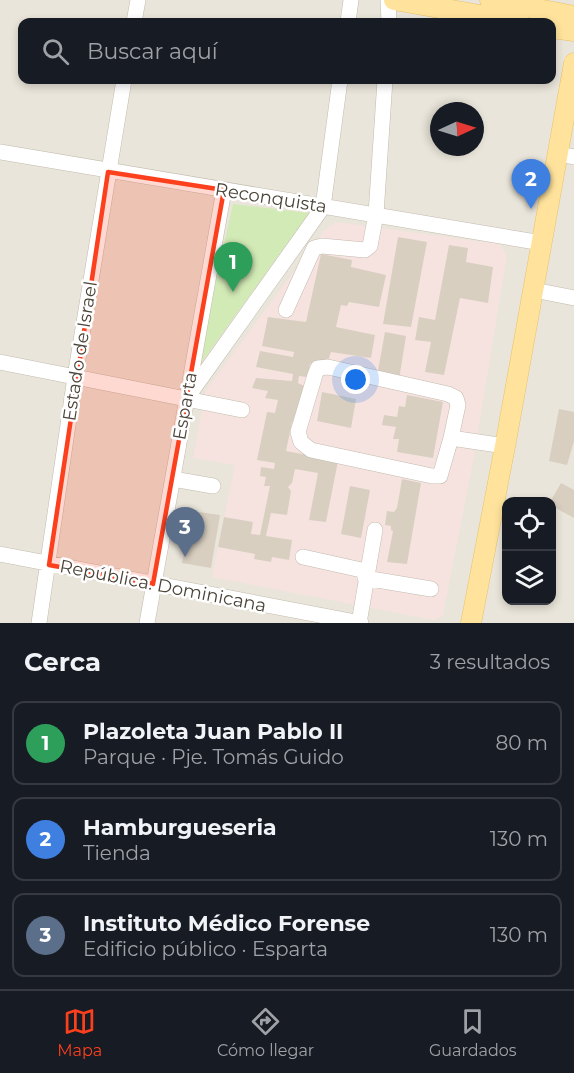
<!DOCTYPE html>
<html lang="es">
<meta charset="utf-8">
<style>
:root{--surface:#171b24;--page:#242831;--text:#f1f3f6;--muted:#9ea1a6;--line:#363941;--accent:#fc3f1d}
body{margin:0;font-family:Montserrat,sans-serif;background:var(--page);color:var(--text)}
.controls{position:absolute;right:18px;bottom:18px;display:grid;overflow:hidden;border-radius:12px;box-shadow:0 3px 9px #0003}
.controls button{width:54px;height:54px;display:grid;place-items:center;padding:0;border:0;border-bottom:2px solid var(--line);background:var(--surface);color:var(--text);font:30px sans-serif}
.compass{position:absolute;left:430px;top:102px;width:54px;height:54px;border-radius:50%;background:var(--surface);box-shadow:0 3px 9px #0003;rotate:86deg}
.you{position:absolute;left:356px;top:380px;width:21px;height:21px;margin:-15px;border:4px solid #fff;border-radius:50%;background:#1a73e8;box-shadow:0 0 0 9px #1a73e833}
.badge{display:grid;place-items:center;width:39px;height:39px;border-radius:50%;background:var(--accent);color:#fff;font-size:20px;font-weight:700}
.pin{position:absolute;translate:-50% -50px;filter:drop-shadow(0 2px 3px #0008)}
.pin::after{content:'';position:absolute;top:32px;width:21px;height:18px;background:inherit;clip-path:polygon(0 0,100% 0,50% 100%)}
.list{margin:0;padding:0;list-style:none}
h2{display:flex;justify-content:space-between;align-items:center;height:78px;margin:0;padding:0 24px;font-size:26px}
h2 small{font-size:20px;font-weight:400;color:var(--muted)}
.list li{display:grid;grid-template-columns:39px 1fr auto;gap:18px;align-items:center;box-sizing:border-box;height:84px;margin:0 12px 12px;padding:0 12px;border:2px solid var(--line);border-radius:12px}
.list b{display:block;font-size:22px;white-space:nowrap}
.list p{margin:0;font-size:20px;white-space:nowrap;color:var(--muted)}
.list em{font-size:20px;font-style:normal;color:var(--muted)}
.icon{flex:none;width:33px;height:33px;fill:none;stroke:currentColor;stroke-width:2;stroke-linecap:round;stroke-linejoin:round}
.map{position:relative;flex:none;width:574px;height:623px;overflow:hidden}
.search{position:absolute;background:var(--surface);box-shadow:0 3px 9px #0003;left:18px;right:18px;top:18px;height:66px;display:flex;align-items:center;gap:15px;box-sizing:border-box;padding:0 21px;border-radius:12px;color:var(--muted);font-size:22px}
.sheet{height:366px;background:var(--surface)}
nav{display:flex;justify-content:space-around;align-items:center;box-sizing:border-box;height:84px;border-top:2px solid var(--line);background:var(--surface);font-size:16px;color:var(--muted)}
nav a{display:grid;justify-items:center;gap:3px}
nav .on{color:var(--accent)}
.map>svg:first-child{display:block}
.residential{fill:#eae5da;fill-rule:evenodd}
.medical{fill:#f6e3e0}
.green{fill:#d2eab5}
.building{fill:#d8cfc1}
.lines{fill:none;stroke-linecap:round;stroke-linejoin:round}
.minor-casing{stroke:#c2bbae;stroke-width:16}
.major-casing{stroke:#e6c16a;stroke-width:21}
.minor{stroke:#fff;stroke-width:15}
.major{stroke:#ffe39c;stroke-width:20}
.marked{fill:#fc3f1d;fill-opacity:0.2;stroke:#fc3f1d;stroke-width:4.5;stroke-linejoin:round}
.labels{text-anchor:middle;stroke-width:5;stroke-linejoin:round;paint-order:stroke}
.street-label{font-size:18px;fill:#4b4439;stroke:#fff}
</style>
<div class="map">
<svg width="574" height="623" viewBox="0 0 574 623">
<rect width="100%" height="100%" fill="#f6f3ec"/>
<path class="residential" d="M0 0H574V623H0ZM22 22H552V80H22ZM439 111H475V147H439ZM506 502H552V600H506Z"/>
<path class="medical" d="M336 222 499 244 507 255 474 456 443 615 434 620 212 577 235 465 193 458 206 390 324 231Z"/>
<path class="green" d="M233 204 309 213 196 370Z"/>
<path class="building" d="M398 237 427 242 411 327 383 324Z
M449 245 468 248 466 262 493 267 488 303 460 298 444 375 425 372 431 342 415 340 419 317 435 320Z
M321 254 352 260 351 267 386 275 379 307 349 302 347 306 341 305 336 327 375 335 371 358 331 352 328 361H315L310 364 307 377 299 376 298 383 306 387 298 423 292 422 286 451 338 461 326 522 309 520 318 473 295 469 292 483 288 487 291 491 287 515 271 513 266 536 292 540 289 560 272 557 271 562 254 559 255 554 218 547 224 517 253 522 251 534 260 535 270 486H264L266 477 260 476 261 467 274 469 275 463 257 460 267 412 275 413 278 400 265 398 268 391 252 388 256 378 292 381 293 374 256 367 260 351 293 357 294 352 262 346 268 317 306 322Z
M385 332 406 336 399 380 377 376Z
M322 392 356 399 351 428 317 421Z
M407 395 443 402 433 458 397 452 399 439H393L396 427 382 425 384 415 397 417 399 406 405 407Z
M559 409 574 412V441L567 465 549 461Z
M402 479 421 483 407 564 387 562 393 531 391 530V526L385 525 387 511 394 512 397 508Z
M561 483 574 490V518L552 506 550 502Z
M350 486 370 490 361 538 341 534Z
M192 511 220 515 211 568 182 563Z"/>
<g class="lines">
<g class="minor-casing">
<path id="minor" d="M388 0 389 22
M134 22 138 0
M348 22 351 0
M0 152 542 243
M558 154 574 157
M534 290 574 298
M286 310 314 248 322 246 365 250 370 246 376 214 385 80
M0 362 242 410
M189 395 323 207 340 80
M451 438 440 476H432L311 450 301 442 298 432 315 375 318 368 328 367 448 394 456 398 458 405 451 438 505 446
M173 479 213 486
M0 554 361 623
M303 557 366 571
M365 578 431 589
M39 623 75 377 124 80
M147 623 224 190
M359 623 375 530"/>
</g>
<g class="major-casing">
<path id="major" d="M394 0 519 22
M490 0 574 16
M552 28 574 31
M471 623 506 441 574 63"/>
</g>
<use href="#minor" class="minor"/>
<use href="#major" class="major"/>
</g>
<path class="marked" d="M108 172 224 190 153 584 49 565Z"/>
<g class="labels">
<g class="street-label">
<text transform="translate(271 198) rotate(9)" y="6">Reconquista</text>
<text transform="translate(80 351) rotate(-81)" y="6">Estado de Israel</text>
<text transform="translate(185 406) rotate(-80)" y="6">Esparta</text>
<text transform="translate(163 586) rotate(11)" y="6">República. Dominicana</text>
</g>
</g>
</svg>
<div class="controls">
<button><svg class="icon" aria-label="locate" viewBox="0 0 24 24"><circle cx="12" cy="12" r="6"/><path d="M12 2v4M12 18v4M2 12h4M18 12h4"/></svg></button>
<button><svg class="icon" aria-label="layers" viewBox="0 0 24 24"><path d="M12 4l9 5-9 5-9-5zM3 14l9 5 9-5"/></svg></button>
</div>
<svg class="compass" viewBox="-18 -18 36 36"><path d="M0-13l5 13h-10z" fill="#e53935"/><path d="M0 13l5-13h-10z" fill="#9ea1a6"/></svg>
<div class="you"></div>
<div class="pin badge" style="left:233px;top:292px;background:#2e9e5b">1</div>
<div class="pin badge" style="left:531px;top:209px;background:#3f7fe0">2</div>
<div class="pin badge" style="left:185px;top:557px;background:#5c6f8a">3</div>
<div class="search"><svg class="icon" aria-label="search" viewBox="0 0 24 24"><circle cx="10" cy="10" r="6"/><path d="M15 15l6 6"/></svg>Buscar aquí</div>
</div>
<section class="sheet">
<h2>Cerca<small>3 resultados</small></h2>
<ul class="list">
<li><span class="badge" style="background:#2e9e5b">1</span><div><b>Plazoleta Juan Pablo II</b><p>Parque · Pje. Tomás Guido</p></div><em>80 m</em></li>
<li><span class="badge" style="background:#3f7fe0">2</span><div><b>Hamburgueseria</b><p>Tienda</p></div><em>130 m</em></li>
<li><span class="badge" style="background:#5c6f8a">3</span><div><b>Instituto Médico Forense</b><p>Edificio público · Esparta</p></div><em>130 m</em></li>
</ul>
</section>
<nav>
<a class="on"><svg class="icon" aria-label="map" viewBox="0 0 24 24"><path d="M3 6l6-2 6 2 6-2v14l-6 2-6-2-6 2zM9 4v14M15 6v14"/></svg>Mapa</a>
<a><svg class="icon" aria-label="directions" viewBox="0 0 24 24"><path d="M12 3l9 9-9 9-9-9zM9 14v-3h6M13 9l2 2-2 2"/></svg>Cómo llegar</a>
<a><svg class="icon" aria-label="saved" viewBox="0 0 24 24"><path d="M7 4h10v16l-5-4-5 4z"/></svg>Guardados</a>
</nav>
